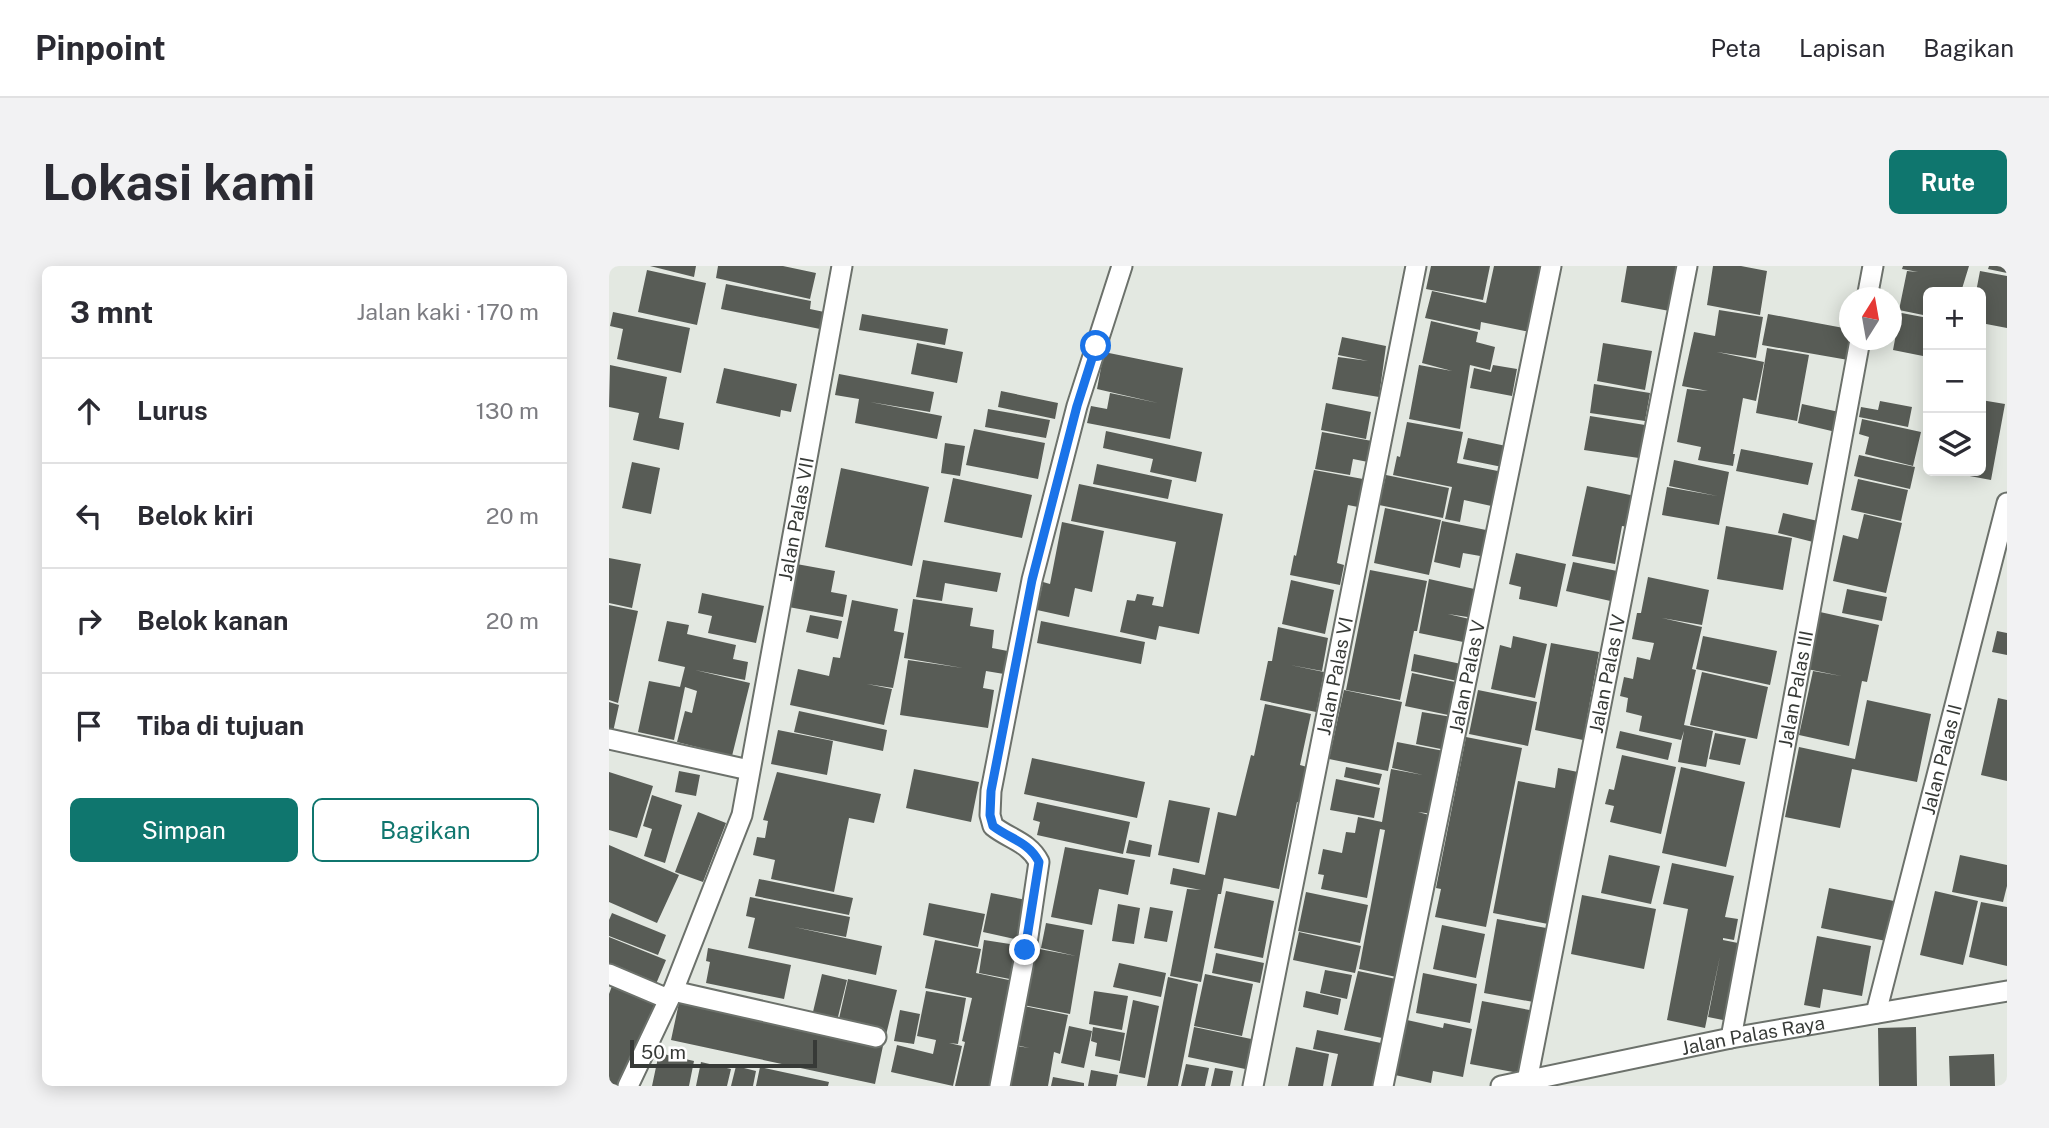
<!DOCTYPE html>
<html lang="id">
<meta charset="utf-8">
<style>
:root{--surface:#fff;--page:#f2f2f3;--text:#2b2b33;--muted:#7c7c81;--line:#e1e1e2;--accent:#0f766e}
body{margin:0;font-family:"Public Sans",sans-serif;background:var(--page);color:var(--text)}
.controls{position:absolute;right:21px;top:21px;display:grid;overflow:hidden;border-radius:10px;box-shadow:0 4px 18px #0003}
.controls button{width:63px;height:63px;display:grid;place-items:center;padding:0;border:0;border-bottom:2px solid var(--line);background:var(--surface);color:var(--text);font:35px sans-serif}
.compass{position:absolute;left:1230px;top:21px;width:63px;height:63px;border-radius:50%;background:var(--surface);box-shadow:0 4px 18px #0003;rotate:11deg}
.scale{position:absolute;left:21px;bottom:18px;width:187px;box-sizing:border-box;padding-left:7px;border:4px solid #373a37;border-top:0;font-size:19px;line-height:24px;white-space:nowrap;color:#373a37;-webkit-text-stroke:5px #fff;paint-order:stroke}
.stop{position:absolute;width:21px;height:21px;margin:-16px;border:5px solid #1a73e8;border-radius:50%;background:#fff}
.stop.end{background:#1a73e8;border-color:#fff;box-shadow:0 2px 7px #0008}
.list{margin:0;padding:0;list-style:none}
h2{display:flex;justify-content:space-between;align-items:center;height:91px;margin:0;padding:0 28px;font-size:30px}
h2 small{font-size:23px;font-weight:400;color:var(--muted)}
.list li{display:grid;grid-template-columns:46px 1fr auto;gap:21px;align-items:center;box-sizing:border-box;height:105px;padding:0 28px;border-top:2px solid var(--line)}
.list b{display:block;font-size:26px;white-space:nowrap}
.list em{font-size:23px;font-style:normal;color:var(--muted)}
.actions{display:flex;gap:14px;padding:21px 28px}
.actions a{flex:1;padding:16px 0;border:2px solid var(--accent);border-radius:10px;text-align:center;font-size:24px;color:var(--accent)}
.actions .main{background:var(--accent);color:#fff}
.icon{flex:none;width:38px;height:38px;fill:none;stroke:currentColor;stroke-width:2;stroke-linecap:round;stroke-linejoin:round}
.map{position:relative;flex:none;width:1398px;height:820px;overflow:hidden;border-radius:10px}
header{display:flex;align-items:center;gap:42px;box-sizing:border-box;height:98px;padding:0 35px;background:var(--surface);border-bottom:2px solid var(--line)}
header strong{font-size:33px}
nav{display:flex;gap:38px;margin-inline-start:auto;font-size:24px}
.intro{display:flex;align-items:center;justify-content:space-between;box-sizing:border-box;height:168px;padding:0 42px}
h1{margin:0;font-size:49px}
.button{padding:18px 32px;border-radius:10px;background:var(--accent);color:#fff;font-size:24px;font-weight:700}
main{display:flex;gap:42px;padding:0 42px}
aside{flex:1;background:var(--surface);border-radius:10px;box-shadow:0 4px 18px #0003}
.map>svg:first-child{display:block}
.building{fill:#585c56}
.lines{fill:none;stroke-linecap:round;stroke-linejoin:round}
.minor-casing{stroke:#6c716b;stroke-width:23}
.minor{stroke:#fff;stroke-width:19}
.route{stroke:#1a73e8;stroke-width:9}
.labels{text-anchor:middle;stroke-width:7;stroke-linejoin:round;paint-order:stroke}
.street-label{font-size:19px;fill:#373a37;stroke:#fff}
</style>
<header>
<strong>Pinpoint</strong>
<nav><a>Peta</a><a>Lapisan</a><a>Bagikan</a></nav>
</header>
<div class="intro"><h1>Lokasi kami</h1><a class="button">Rute</a></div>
<main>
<aside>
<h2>3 mnt<small>Jalan kaki · 170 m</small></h2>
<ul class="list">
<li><svg class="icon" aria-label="ahead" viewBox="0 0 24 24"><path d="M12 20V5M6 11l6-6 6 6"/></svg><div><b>Lurus</b></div><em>130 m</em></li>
<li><svg class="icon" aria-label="left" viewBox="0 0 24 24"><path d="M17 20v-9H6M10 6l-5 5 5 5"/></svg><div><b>Belok kiri</b></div><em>20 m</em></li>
<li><svg class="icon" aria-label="right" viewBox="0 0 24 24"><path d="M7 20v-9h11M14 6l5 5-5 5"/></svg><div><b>Belok kanan</b></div><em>20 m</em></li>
<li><svg class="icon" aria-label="arrive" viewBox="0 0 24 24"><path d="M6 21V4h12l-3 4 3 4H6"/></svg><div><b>Tiba di tujuan</b></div></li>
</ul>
<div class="actions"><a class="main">Simpan</a><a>Bagikan</a></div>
</aside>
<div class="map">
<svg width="1398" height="820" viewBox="0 0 1398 820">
<rect width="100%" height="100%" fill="#e3e8e1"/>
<path class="building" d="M41 0H87L85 11Z
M109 0H174L207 7 201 33 107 12Z
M822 0H881L874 34 817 23Z
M885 0H939L926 67 872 56 871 64 816 52 823 25 877 37Z
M1018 0H1075L1066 46 1012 36Z
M1104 0H1132L1158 5 1151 49 1098 39Z
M1294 0H1360L1352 26H1319V50L1290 44 1298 5 1309 6 1293 3Z
M1380 0H1398V7L1379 3Z
M38 4 97 17 88 59 29 46Z
M1371 5 1398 10V62L1372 57V26H1367Z
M117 18 202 35 201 43 220 47 216 64 112 43Z
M1110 44 1154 51 1147 92 1108 86 1155 96 1147 135 1134 132 1124 188H1126L1124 200 1089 194 1092 181 1068 176 1078 123 1099 125 1073 120 1085 66 1106 70Z
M1282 45 1319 52V91L1284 84 1287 68H1282Z
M4 46 81 62 72 107 8 93 14 63 1 60Z
M253 48 339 63 336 79 250 64Z
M1159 48 1240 63V74H1249L1245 95 1153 79Z
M822 55 869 66 867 76 886 81 881 104 861 99 851 163 800 153 810 99 843 105 813 97Z
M733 71 777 80 770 131 723 123 729 91 759 95 729 89Z
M308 77 354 86 348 117 302 108Z
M994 77 1043 85 1036 124 988 115Z
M1158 82 1200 89 1188 155 1147 147Z
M495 86 574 102 561 173 478 157 482 140 498 143 501 127 549 137 488 123Z
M1 99 58 111 50 152 75 157 70 184 24 174 30 147 0 141Z
M884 99 908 103 903 130 861 122 865 102 882 106Z
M115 102 188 118 182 146 172 144 171 151 107 137Z
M230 108 325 126 321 146 261 136 333 150 328 173 246 157 250 133 226 129Z
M985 118 1041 127 1036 155 981 147Z
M392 125 449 137 446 153 389 141Z
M1372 134 1396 138 1382 214 1339 206 1372 205Z
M1271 135 1303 141 1299 161 1250 151 1252 141 1269 144Z
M717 137 762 146 757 173 712 164Z
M1193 138 1235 147 1231 167 1189 157Z
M379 143 441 154 437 172 376 161Z
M981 150 1036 159 1030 192 975 184Z
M1253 153 1312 166 1304 200 1256 188 1260 171 1250 168Z
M798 156 854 166 848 197 894 206 887 241 855 234 851 256 836 253 843 221 784 209 788 190 791 191Z
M365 163 436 177 429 213 357 199Z
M497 165 593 186 587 216 541 206 544 193 494 182Z
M713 166 763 175 759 196 744 193 741 209 706 203Z
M859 172 902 181 898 202 854 193Z
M336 177 356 180 351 210 332 207Z
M1132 183 1204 197 1199 219 1127 205Z
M1250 189 1306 201 1301 223 1245 210Z
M1065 194 1120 206 1110 259 1053 249 1058 221 1108 230 1060 220Z
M23 196 51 202 42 248 13 242Z
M488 198 563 214 559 233 484 218Z
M232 202 320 221 303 300 216 281Z
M705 204 754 213 749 241 739 239 728 297 735 299 731 319 681 309 685 289 687 290Z
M777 209 840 222 834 252 770 239Z
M344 212 423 229 413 272 335 256Z
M1249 213 1299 224 1292 255 1242 244Z
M470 218 614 248 590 368 550 360 547 374 511 366 518 334 526 335 528 328 545 331 543 339 554 341 567 276 462 255Z
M978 220 1031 231 1025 262 1013 260 1006 298 963 290Z
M776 242 832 254 820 309 765 297Z
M1174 247 1209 255 1204 276 1169 267Z
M1255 248 1293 257 1277 327 1224 315 1234 269 1249 273Z
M833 255 882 265 877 291 854 287 851 302 825 296Z
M453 256 495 265 483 326 466 322 460 351 428 344 434 316 441 318Z
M1117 260 1183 272 1174 324 1108 313Z
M907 287 957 298 948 341 910 333 912 321 900 318Z
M0 292 32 298 23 342 0 337Z
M314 294 392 307 388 326 336 317 333 335 307 331Z
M964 296 1013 306 1006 336 957 325Z
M182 297 226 305 222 326 238 329 234 351 174 340Z
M761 304 818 315 808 365H805L791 434 737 424Z
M1039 311 1100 324 1093 359 1053 352 1093 361 1083 403 1087 404 1075 459 1104 465 1097 501 1069 496 1075 465 1072 474 1030 465 1033 450 1017 446 1019 432 1011 430 1015 411 1024 413 1028 391 1041 394 1045 377 1023 373 1028 347H1032Z
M820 313 870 324 865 352 839 348 869 355 864 378 810 367Z
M682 314 725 324 716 368 673 358Z
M1238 323 1278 331 1273 355 1233 347Z
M93 327 155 340 147 377 99 367 103 350 89 347Z
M304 333 364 342 361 360 385 364 383 382 404 386 401 409 377 405 374 422 385 424 379 462 291 449 299 394 354 402 295 392Z
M243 334 289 343 285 365 295 367 284 422 258 418 283 423 275 459 181 439 189 403 220 410 224 391 231 392Z
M0 339 29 345 9 437 0 434Z
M1211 346 1270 359 1258 416 1253 415 1240 480 1190 469 1204 405 1232 410 1198 403Z
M201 349 233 355 229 373 197 366Z
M58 355 80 359 78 368 127 379 124 393 139 396 136 414 86 404 141 417 123 490 68 476 76 445 83 447 88 425 76 421 65 474 29 466 40 415 71 421 76 401 49 395Z
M432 355 536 376 532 398 428 377Z
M669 361 719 372 713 405 681 399 715 406 707 446 651 434 659 395H663Z
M1388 365 1398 367V389L1383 386Z
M904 370 938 378 926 432 882 423 891 379 902 382Z
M1094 370 1168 385 1161 419 1087 403Z
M942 377 990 386 974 474 926 464Z
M805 388 857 399 853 416 802 405Z
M1093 406 1159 421 1148 473 1081 459Z
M803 407 851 417 844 450 796 440Z
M735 424 793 436 779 505 720 493Z
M869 424 928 436 919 480 860 468Z
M1389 432 1398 434V515L1372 509Z
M1258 434 1322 448 1308 516 1243 503 1231 562 1176 551 1190 481 1246 493Z
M0 436 10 439 4 466 0 465Z
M656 438 702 448 691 499 698 501 691 537 688 536 670 623 615 612 612 628H609L592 716 561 710 578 623 592 624 561 618 564 602 596 609 609 546 627 550 642 489 645 490Z
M190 445 278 464 274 485 185 466Z
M813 446 843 451 837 484 807 478Z
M169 464 224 475 218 509 162 498Z
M1011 465 1063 477 1059 494 1007 482Z
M1106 467 1137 473 1131 499 1100 493Z
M857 471 913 482 877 661 826 651 832 623 827 622Z
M788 476 840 486 824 548 809 546 824 550 792 712 750 703 776 564 771 563 758 632 712 623 715 609 709 608 714 583 733 587 737 566 746 567 749 551 773 556 782 503 814 509 783 502Z
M1013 489 1067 501 1052 568 1001 556 1005 540 996 538 1000 523 1005 524Z
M423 492 536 516 528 552 415 528Z
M737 501 773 508 770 519 735 511Z
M1072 501 1136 516 1117 601 1053 587Z
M949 502 974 507 944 659 884 647 909 515 946 522Z
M305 503 370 516 362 556 297 542Z
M70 505 91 509 87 530 66 526Z
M0 506 44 520 28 572 0 564Z
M168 506 272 528 265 557 240 552 225 626 162 613 166 594 144 589 148 571 156 572 159 555 154 554Z
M727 513 771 522 765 552 721 544Z
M43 529 73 539 56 597 35 590 43 563 34 560Z
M560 534 601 542 590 597 549 589Z
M428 536 521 556 514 588 428 569 431 556 424 554Z
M89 546 117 557 94 616 66 606Z
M520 574 543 579 541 591 517 587Z
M0 579 70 609 48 657 0 636Z
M456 581 526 594 519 629 490 623 483 659 442 651Z
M1000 589 1051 600 1042 638 992 627Z
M1351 589 1398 599V620L1394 636 1343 626Z
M1063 597 1125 610 1116 651 1129 653 1125 674 1114 672V674L1134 678 1119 755 1099 751 1111 690 1096 762 1058 754 1079 643 1054 638Z
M150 613 244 632 240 649 146 630Z
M1220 622 1285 635 1277 675 1212 662Z
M617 625 665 635 654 692 605 682Z
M1326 625 1369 635 1354 699 1311 689Z
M697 626 759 639 751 677 689 665Z
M382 627 423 635 415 675 374 666Z
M973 629 1047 643 1035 703 962 688Z
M141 631 241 651 237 671 185 661 273 680 267 709 139 682 146 652 137 650Z
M1372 636 1398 641V700L1360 691Z
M320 637 376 648 369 681 314 669Z
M509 638 531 642 525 678 503 675Z
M541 641 564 645 558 676 535 672Z
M3 647 57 669 49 689 0 670V654Z
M888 653 943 663 930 737 875 727Z
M437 657 475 664 461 748 414 739 425 682 467 690 432 682Z
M833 659 876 668 867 712 824 703Z
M690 666 752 680 746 707 684 694Z
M1208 670 1262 680 1253 730 1214 723 1211 742 1195 739Z
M0 671 57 694 47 718 0 699Z
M326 674 372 683 367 707 409 716 387 820H346L356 776 353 775 363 732 316 722Z
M375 674 413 680 406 714 370 707Z
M99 682 182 699 175 733 97 717 101 696 97 695Z
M607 687 655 697 651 717 603 707Z
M510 697 557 707 552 731 504 721Z
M716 704 743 709 738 733 711 727Z
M749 705 792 714 778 773 735 764Z
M814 707 868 718 861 757 807 747Z
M213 708 238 714 228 755 203 750Z
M596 708 644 718 633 770 585 760Z
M559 711 589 718 575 790 569 820H538Z
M239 713 288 724 277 769 229 757Z
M3 720 47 739 12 820 0 817V728Z
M317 725 357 732 349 778 340 777 353 780 344 820 282 806 288 779 324 788 327 774 308 770Z
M485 725 519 730 513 764 480 758Z
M697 725 732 733 729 749 694 741Z
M71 732 275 775 266 818 62 774Z
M524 734 550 740 536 812 510 807Z
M873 735 926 745 915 808 861 798Z
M410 739 459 749 451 788 445 786 439 820H394L402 779 420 782 402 778Z
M291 744 311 748 305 778 285 775Z
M798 754 834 762 835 757 863 763 854 811 824 805 822 817 786 809Z
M460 760 483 765 475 802 452 797Z
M484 761 516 767 511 795 486 790 488 777 482 775Z
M585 761 647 774 641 804 579 791Z
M1307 761 1308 820H1270L1269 762Z
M708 764 772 777 763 820H722L729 788 704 783Z
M687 781 720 788 714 820H679Z
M50 787 85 795 80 820H43Z
M1385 788 1386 820H1341L1340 790Z
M92 796 122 803 118 820H87Z
M577 798 600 802 596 820H572Z
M127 800 147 805 144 820H122Z
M151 801 220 816 219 820H147Z
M606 802 624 805 621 820H602Z
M482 804 509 809 507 820H479Z
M444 811 475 817V820H442Z"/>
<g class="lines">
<g class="minor-casing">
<g id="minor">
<path d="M1258 32 1264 0"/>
<path d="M0 473 140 504"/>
<path d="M0 708 59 733"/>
<path d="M64 725 267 771"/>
<path id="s1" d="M1267 747 1398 237"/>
<path id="s2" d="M1122 772 1251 74"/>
<path id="s3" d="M918 815 1078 0"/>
<path id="s4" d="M19 820 64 725 133 549 233 0"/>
<path d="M391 820 417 684 430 596C420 576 400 573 384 560L381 549 382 525 423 314 468 140 513 0"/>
<path id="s5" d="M644 820 807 0"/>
<path id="s6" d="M774 820 942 0"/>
<path id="s7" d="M892 820 1122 772 1398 725"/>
</g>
</g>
<use href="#minor" class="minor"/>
</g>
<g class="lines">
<path class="route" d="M416 684 430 596C420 576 401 573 384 560L381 549 382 525 423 314 468 140 487 80"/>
</g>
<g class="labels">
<g class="street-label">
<text dy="7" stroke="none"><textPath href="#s4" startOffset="595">Jalan Palas VII</textPath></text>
<text dy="7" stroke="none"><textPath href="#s3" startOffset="415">Jalan Palas IV</textPath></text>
<text dy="7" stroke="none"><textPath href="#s5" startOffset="418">Jalan Palas VI</textPath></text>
<text dy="7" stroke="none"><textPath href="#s6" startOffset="418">Jalan Palas V</textPath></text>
<text dy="7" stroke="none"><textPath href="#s2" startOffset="355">Jalan Palas III</textPath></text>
<text dy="7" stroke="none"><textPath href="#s1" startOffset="262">Jalan Palas II</textPath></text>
<text dy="7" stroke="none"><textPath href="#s7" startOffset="257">Jalan Palas Raya</textPath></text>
</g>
</g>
</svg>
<div class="controls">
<button>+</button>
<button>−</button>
<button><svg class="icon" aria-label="layers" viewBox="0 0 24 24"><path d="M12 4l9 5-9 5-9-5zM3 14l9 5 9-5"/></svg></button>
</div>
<svg class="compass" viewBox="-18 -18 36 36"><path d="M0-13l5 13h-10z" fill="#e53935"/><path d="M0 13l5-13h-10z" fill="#7c7c81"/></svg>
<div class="scale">50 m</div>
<div class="stop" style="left:487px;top:80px"></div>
<div class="stop end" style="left:416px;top:684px"></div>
</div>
</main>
